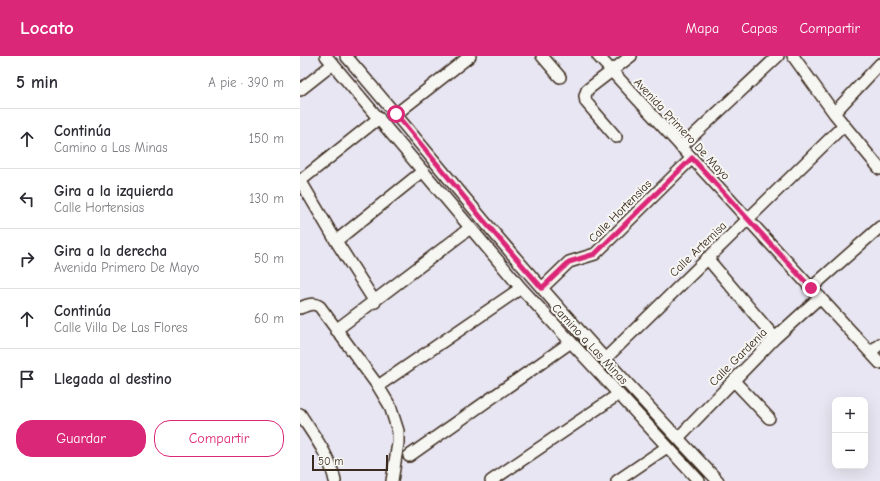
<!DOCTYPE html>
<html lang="es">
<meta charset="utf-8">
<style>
:root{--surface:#fff;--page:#f7f7f7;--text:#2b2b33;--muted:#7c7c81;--line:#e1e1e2;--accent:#db2777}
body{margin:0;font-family:"Comic Neue",sans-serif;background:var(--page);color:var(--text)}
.controls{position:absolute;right:12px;bottom:12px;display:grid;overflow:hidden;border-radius:8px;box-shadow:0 4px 16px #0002}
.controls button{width:36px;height:36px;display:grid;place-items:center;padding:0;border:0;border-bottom:1px solid var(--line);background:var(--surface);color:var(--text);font:20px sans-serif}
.scale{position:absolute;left:12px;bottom:10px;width:76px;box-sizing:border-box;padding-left:4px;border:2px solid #3b2a1e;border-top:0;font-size:11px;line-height:14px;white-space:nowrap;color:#3b2a1e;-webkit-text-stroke:3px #f6f6f2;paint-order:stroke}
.stop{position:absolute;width:12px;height:12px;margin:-9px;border:3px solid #db2777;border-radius:50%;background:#fff}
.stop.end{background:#db2777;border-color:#fff;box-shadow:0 1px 4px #0008}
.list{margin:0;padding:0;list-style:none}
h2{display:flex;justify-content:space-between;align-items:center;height:52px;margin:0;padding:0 16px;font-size:17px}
h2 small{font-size:13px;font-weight:400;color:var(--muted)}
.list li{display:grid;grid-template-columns:26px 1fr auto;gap:12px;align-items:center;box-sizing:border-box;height:60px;padding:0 16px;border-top:1px solid var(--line)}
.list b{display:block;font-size:15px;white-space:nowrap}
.list p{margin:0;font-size:13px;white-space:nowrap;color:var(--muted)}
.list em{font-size:13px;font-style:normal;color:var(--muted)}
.actions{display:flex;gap:8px;padding:12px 16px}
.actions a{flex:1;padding:9px 0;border:1px solid var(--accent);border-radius:16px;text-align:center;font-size:14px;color:var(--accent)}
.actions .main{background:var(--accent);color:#fff}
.icon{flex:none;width:22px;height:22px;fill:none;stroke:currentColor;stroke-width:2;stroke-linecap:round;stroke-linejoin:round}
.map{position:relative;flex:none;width:580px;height:425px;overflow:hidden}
header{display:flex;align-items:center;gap:24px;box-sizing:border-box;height:56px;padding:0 20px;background:var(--accent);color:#fff}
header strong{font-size:19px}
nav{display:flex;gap:22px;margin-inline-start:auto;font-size:14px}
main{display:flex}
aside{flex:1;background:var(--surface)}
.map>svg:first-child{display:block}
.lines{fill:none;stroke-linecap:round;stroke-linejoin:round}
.minor-casing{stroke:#3b2a1e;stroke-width:14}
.minor{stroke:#f6f6f2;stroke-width:11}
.route{stroke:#db2777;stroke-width:5}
.labels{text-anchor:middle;stroke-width:4;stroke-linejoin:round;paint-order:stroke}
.street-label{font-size:12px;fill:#3b2a1e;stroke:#f6f6f2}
</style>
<header>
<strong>Locato</strong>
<nav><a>Mapa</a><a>Capas</a><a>Compartir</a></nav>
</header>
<main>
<aside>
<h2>5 min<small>A pie · 390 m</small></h2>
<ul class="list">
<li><svg class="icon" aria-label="ahead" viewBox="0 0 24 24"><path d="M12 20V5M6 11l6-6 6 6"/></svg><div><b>Continúa</b><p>Camino a Las Minas</p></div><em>150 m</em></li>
<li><svg class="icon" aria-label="left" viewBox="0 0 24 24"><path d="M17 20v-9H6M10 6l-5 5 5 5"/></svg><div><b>Gira a la izquierda</b><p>Calle Hortensias</p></div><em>130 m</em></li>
<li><svg class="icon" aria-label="right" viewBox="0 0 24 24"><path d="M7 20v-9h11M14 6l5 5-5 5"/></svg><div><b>Gira a la derecha</b><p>Avenida Primero De Mayo</p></div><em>50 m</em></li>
<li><svg class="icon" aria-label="ahead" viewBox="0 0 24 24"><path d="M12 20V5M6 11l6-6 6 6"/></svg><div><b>Continúa</b><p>Calle Villa De Las Flores</p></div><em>60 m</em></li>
<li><svg class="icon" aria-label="arrive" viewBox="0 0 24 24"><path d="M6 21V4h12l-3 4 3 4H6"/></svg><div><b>Llegada al destino</b></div></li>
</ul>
<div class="actions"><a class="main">Guardar</a><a>Compartir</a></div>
</aside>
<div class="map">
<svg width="580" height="425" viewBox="0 0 580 425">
<rect width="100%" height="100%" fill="#e8e6f2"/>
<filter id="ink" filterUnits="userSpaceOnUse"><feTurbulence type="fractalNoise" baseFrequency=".025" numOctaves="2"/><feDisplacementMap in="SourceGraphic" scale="8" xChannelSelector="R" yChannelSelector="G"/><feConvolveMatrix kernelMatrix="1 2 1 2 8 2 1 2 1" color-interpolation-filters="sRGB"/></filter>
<g filter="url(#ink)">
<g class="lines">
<g class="minor-casing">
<path id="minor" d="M26 0 221 232 399 425
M46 0C93 54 138 110 184 165 259 254 338 340 418 425
M242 0 260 21
M298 0 580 307
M493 0 534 57 580 113
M0 34 33 8
M534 57 580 8
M96 58 170 0
M316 81 286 46 285 40 287 34 331 0
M381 91 478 0
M0 124 36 185 75 246
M0 125 79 62
M36 185 123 115
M407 202 475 282
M242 232 269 206 295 198 392 102
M511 232 580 171
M0 252C7 249 14 246 20 251L78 330 90 350 98 375V387L92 425
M36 274 170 172
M571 296 580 288
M305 303 544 69
M434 325 469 362
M78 330 221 232
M0 358C14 380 30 400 35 425
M378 382 475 282 520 241
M109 400 271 286
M191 425 319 338
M317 425 367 391"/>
</g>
<use href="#minor" class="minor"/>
</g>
</g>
<g class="lines" filter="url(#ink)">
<path class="route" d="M96 58 184 165 242 232 269 206 295 198 392 102 511 232"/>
</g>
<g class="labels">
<g class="street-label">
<text transform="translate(382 73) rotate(47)" y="4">Avenida Primero De Mayo</text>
<text transform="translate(320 155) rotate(-45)" y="4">Calle Hortensias</text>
<text transform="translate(398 193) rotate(-44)" y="4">Calle Artemisa</text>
<text transform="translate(290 288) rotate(47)" y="4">Camino a Las Minas</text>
<text transform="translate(438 301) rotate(-45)" y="4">Calle Gardenia</text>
</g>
</g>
</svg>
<div class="controls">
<button>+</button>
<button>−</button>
</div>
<div class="scale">50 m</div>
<div class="stop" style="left:96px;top:58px"></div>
<div class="stop end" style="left:511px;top:232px"></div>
</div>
</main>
